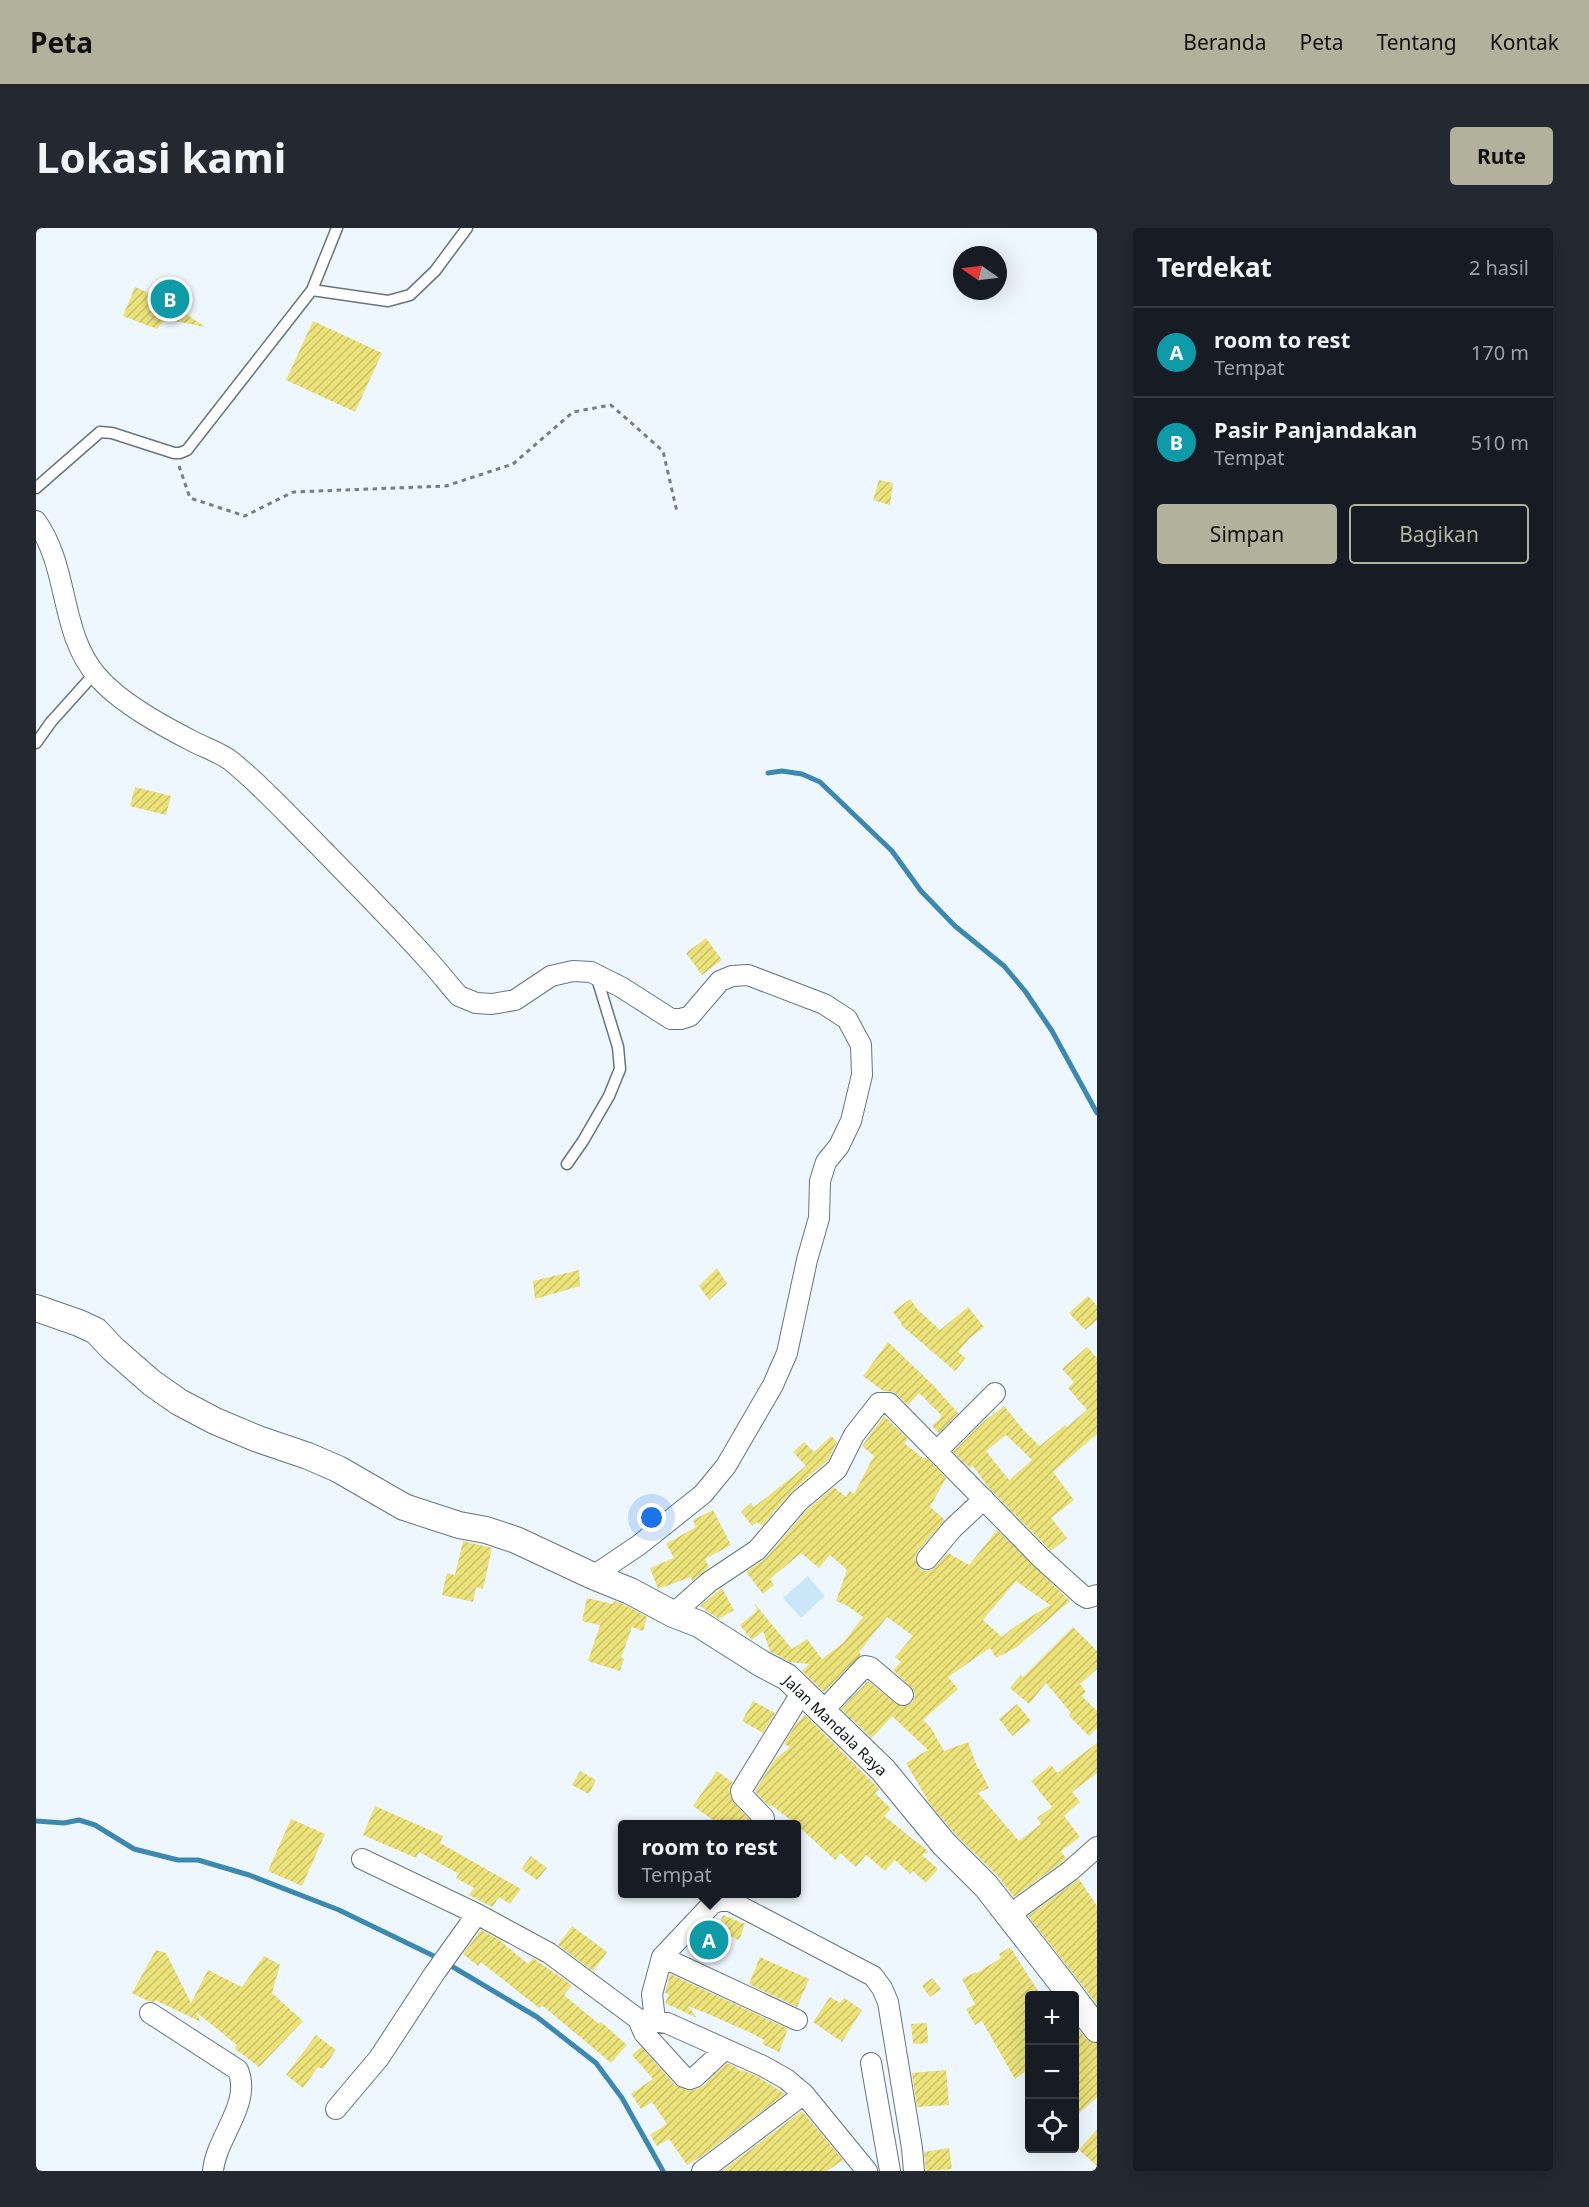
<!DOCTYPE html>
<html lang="id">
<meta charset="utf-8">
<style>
:root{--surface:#171b24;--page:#242831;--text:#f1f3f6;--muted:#9ea1a6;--line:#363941;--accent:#b2b29c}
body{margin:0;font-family:"Noto Sans",sans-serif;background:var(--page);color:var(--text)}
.controls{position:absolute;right:18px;bottom:18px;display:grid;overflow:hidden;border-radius:6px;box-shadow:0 6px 24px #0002}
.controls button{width:54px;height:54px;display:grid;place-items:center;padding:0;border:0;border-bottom:2px solid var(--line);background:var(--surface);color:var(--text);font:30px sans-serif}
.compass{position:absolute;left:917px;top:18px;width:54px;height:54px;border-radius:50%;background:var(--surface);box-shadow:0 6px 24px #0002;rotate:284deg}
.you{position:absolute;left:616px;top:1290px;width:21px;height:21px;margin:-15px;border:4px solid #fff;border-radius:50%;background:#1a73e8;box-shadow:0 0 0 9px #1a73e833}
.badge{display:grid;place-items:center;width:39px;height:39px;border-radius:50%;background:var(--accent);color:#fff;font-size:20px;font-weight:700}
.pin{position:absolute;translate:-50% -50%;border:3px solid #fff;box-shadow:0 2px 6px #0006}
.popup{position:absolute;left:582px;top:1592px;width:183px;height:78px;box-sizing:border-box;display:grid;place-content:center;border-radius:6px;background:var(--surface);filter:drop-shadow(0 2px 4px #0005);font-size:20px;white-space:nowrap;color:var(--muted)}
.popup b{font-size:22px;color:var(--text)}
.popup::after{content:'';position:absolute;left:50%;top:100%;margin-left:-12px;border:12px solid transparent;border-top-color:var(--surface)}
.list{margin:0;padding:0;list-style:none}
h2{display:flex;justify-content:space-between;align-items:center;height:78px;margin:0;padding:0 24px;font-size:26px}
h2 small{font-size:20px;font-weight:400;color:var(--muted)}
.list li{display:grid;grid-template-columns:39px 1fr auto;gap:18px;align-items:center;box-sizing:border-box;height:90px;padding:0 24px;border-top:2px solid var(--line)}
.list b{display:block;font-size:22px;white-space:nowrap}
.list p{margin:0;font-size:20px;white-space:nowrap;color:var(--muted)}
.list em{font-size:20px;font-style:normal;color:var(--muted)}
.actions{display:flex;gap:12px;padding:18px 24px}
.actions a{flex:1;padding:14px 0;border:2px solid var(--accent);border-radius:6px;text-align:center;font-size:21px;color:var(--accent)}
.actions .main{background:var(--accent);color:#111}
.icon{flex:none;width:33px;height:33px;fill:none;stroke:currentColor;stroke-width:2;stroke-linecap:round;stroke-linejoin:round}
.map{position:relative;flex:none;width:1061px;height:1943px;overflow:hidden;border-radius:6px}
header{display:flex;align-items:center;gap:36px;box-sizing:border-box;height:84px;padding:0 30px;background:var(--accent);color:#111}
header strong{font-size:28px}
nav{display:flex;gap:33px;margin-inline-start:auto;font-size:21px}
.intro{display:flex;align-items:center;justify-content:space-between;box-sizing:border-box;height:144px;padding:0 36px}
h1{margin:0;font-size:42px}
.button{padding:15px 27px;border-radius:6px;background:var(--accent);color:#111;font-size:21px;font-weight:700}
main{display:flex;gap:36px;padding:0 36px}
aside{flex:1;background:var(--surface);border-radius:6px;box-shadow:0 6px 24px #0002}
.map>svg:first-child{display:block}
.park{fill:#cae7f8}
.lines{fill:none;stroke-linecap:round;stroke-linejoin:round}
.stream{stroke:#3b89b0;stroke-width:5}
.building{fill:url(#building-hatch);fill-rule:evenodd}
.service-casing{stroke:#67757e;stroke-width:13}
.minor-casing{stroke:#67757e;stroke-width:22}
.tertiary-casing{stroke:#67757e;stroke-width:28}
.path{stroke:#777e82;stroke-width:3;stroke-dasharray:4.5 4.5;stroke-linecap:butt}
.service{stroke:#fff;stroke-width:10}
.minor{stroke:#fff;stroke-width:20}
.tertiary{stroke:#fff;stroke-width:26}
.labels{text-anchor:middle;stroke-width:4.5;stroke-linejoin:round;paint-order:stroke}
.street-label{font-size:15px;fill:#0b1013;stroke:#fff}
</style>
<header>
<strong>Peta</strong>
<nav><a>Beranda</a><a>Peta</a><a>Tentang</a><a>Kontak</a></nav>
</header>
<div class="intro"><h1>Lokasi kami</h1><a class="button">Rute</a></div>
<main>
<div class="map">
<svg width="1061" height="1943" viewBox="0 0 1061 1943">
<defs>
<pattern id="building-hatch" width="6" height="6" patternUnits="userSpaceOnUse" patternTransform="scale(1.5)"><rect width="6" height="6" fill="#ebe27a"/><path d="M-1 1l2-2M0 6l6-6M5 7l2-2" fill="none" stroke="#c8c169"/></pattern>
</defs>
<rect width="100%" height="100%" fill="#eef7fd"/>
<path class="park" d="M772 1348 789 1368 765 1390 747 1370Z"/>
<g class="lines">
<path class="stream" d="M732 545 746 543 766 546 784 554 856 623 885 663 919 698 968 738 989 763 1016 803 1061 885
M0 1593 28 1595 43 1592 59 1597 98 1621 142 1632H162L213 1647 303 1682 404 1731
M412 1736 501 1789 560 1835 586 1870 627 1943"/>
</g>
<path class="building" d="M99 59 130 72 169 99 129 91 121 101 87 88Z
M277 93 346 125 319 184 250 152Z
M843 252 857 255 854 277 837 272Z
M99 559 135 568 130 587 94 578Z
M670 710 686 732 666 747 650 725Z
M681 1040 691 1056 673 1072 663 1058Z
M543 1042 544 1058 499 1071 497 1053Z
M1052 1068 1061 1078V1092L1049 1102 1033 1085Z
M874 1071 882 1082 904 1102 932 1079 948 1099 933 1111 922 1124 930 1130 919 1143 865 1097 866 1096 857 1084Z
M852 1114 897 1157 922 1185 903 1205 896 1198 906 1188 883 1165 872 1177 858 1164 847 1163 827 1148Z
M1051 1119 1061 1130V1206L1017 1244 1038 1272 1015 1290 1031 1310 1015 1323 952 1259 937 1238 934 1240 917 1224 946 1195 968 1178 989 1204 1004 1218 1029 1197 1031 1199 1051 1182 1032 1160 1038 1154 1026 1141ZM970 1207 996 1232 973 1252 950 1223Z
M848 1188 872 1211 868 1215 888 1231 890 1229 910 1250 894 1279 909 1292 881 1324 879 1330 883 1340 888 1343 896 1342 912 1325 933 1337 961 1302 1034 1373 981 1419 960 1430 954 1420 912 1449 922 1461 887 1492 895 1500 908 1523 932 1514 942 1541 943 1540 953 1560 942 1565 983 1613 1005 1596 1001 1590 1016 1579 995 1553 1015 1537 1021 1545 1061 1515V1545L1036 1564 1044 1574 1028 1588 1044 1609 1025 1623 1030 1631 978 1669 961 1647 919 1606 894 1576 884 1559 870 1535 892 1522 856 1488 836 1510 805 1481 832 1453 860 1476 870 1478 876 1475 879 1469 878 1462 857 1442 865 1434 859 1429 877 1408 851 1389 823 1424 825 1427 788 1464 766 1443 773 1436 754 1434 734 1423 727 1403 716 1412 704 1397 721 1383 719 1376 756 1421 771 1411 786 1431 807 1415 827 1389 810 1377 800 1373 811 1342 794 1327 783 1340 765 1325 734 1351 738 1357 727 1366 710 1344 730 1330 771 1282 798 1259 810 1269 814 1263 818 1266 838 1228 826 1218ZM980 1353 1014 1377 978 1399 966 1409 947 1392Z
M795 1208 801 1214 792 1232 755 1264 726 1298 721 1294 716 1298 705 1284 715 1275 718 1279 770 1238 757 1224 768 1214 778 1224Z
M677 1282 695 1317 669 1331 673 1339 656 1353 655 1349 622 1361 614 1340 638 1330 630 1316 660 1299 657 1292Z
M427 1313 456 1320 447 1361 440 1359 437 1374 406 1367 411 1345 419 1347Z
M686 1360 698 1382 683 1391 664 1378Z
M551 1370 577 1376 578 1373 587 1376 611 1389 607 1403 596 1399 585 1430 588 1431 584 1443 552 1433 564 1397 546 1393Z
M1037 1399 1061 1423V1441L1044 1456 1050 1464 1046 1468 1061 1483V1500L1053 1508 1033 1488 1035 1485 1010 1455 993 1476 974 1460 985 1446 987 1449Z
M717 1473 739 1485 727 1505 706 1493Z
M981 1476 995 1493 976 1508 963 1491Z
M769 1487 843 1561 839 1565 855 1581 848 1588 893 1624 886 1627 902 1641 890 1655 877 1643 874 1646 859 1632 849 1643 830 1627 820 1639 804 1625 799 1632 760 1596 735 1577 733 1578 719 1563 739 1531 754 1519 748 1516 760 1496Z
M544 1543 560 1552 553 1566 536 1557Z
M681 1543 696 1554 693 1562 695 1570 716 1595 715 1596H683L657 1578Z
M339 1578 407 1608 404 1615 485 1661 474 1676 463 1669 456 1679 433 1667 438 1660 420 1650 423 1646 383 1624 380 1630 327 1607Z
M255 1591 289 1606 266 1658 232 1643Z
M495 1628 511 1640 501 1652 485 1641Z
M1043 1651 1061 1678V1776L992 1688Z
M687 1687 709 1696 703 1712 681 1703Z
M536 1698 571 1724 557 1743 522 1717Z
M669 1701 691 1710 684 1726 656 1715Z
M445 1702 462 1711 492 1736 497 1730 536 1757 528 1767 563 1796 565 1794 591 1817 575 1835 507 1778 503 1780 445 1734 442 1738 427 1726Z
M974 1719 1004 1766 993 1767V1841L979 1851 946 1793 939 1797 930 1781 939 1776 926 1751 940 1744 941 1745 965 1730 963 1726Z
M120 1722 130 1725 155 1775 172 1742 206 1759 228 1728 244 1737 236 1765 267 1793 223 1839 198 1820 201 1817 160 1784 165 1794 119 1772 118 1774 112 1773 96 1765Z
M724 1729 773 1751 761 1779 713 1756Z
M634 1746 752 1801 743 1824 726 1816 728 1812 715 1805 670 1785 652 1778 661 1790 629 1775 633 1767 629 1765Z
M896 1750 905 1761 894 1769 886 1758Z
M794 1769 804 1775 808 1770 826 1782 806 1814 777 1794Z
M891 1795 892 1815 877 1816 875 1796Z
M1038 1796 1050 1811 1061 1816V1869L1038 1890Z
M280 1807 300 1822 287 1841 282 1839 267 1860 250 1847Z
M605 1819 639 1857 650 1862H658L667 1858 691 1835 701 1840 705 1844 706 1842 722 1849 749 1866 666 1928 651 1937 633 1911 621 1918 614 1907 631 1896 616 1874 605 1881 595 1866 617 1851 596 1827Z
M910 1842 913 1877 881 1879 876 1845Z
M766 1883 807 1932 791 1943H686Z
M1061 1901V1938L1043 1922Z
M913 1920 916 1941 890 1943 888 1924Z"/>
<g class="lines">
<g class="service-casing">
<path id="service" d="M276 62 352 73 374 67 399 43 431 0
M0 260 64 204 76 205 138 225H144L151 222 276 62 301 0
M0 515 15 494 59 445
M531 936 547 913 573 868 584 841 582 819 560 747"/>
</g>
<g class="minor-casing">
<path id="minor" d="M0 293C34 341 23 404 61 448 84 475 127 498 158 514 170 520 185 525 195 533 225 557 252 587 280 615 318 654 357 693 393 733 404 745 413 757 423 768L440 775 456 776 479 772 515 748 537 743 555 744 585 759 635 791H645L654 788 684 753 696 748 712 747 788 776 811 791 825 817 826 847 815 893 803 918 790 934 784 953 783 990 771 1032 751 1125 737 1157 690 1238 667 1266 603 1317 557 1348
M901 1223 959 1165
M891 1331 916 1301 948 1271
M637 1386 673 1354 721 1322 763 1273 801 1241 818 1207 843 1175H853L1005 1330 1046 1367 1051 1370 1061 1367
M787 1483 829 1438 834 1439 867 1467
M728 1590 706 1567 705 1563 766 1464
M326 1631 441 1686 513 1725 602 1791 631 1795 727 1838 750 1851 768 1866 831 1943
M974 1689 983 1680 1034 1643 1061 1619
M626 1729 761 1792
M114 1785 202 1842C216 1876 180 1909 177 1943
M602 1791 608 1805 648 1849 654 1851 659 1849 688 1822
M619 1792 616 1766 626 1729 676 1676 683 1673H694L837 1748 846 1760 852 1774 876 1920 878 1943
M835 1835 854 1943
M300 1881 343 1830 398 1746 441 1686
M666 1943 768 1866"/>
</g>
<g class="tertiary-casing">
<path id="tertiary" d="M0 1080 43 1095 60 1103 77 1121 116 1155 143 1174 179 1193 222 1211 272 1228 302 1241 368 1279 423 1297 450 1302 480 1312 557 1348 594 1363 637 1386 663 1396 726 1436 751 1449 847 1542 908 1616 950 1658 1036 1768
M1038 1771 1061 1801"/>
</g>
<path class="path" d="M143 238 154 270 209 288 257 264 410 258 477 236 537 184 575 177 627 223 641 284"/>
<use href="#service" class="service"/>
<use href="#minor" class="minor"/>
<use href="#tertiary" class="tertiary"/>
</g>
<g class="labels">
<g class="street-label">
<text transform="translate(799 1498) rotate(44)" y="5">Jalan Mandala Raya</text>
</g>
</g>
</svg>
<div class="controls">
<button>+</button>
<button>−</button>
<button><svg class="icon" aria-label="locate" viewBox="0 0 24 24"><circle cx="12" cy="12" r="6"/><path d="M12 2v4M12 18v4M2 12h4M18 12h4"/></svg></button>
</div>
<svg class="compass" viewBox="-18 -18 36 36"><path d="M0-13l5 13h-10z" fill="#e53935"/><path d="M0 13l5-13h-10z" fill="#9ea1a6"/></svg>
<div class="you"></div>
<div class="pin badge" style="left:673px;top:1712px;background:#0f9aa8">A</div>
<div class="popup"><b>room to rest</b>Tempat</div>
<div class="pin badge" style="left:134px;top:71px;background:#0f9aa8">B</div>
</div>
<aside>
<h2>Terdekat<small>2 hasil</small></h2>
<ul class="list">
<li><span class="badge" style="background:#0f9aa8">A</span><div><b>room to rest</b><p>Tempat</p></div><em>170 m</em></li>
<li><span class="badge" style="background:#0f9aa8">B</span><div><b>Pasir Panjandakan</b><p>Tempat</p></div><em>510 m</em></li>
</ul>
<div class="actions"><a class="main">Simpan</a><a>Bagikan</a></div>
</aside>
</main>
